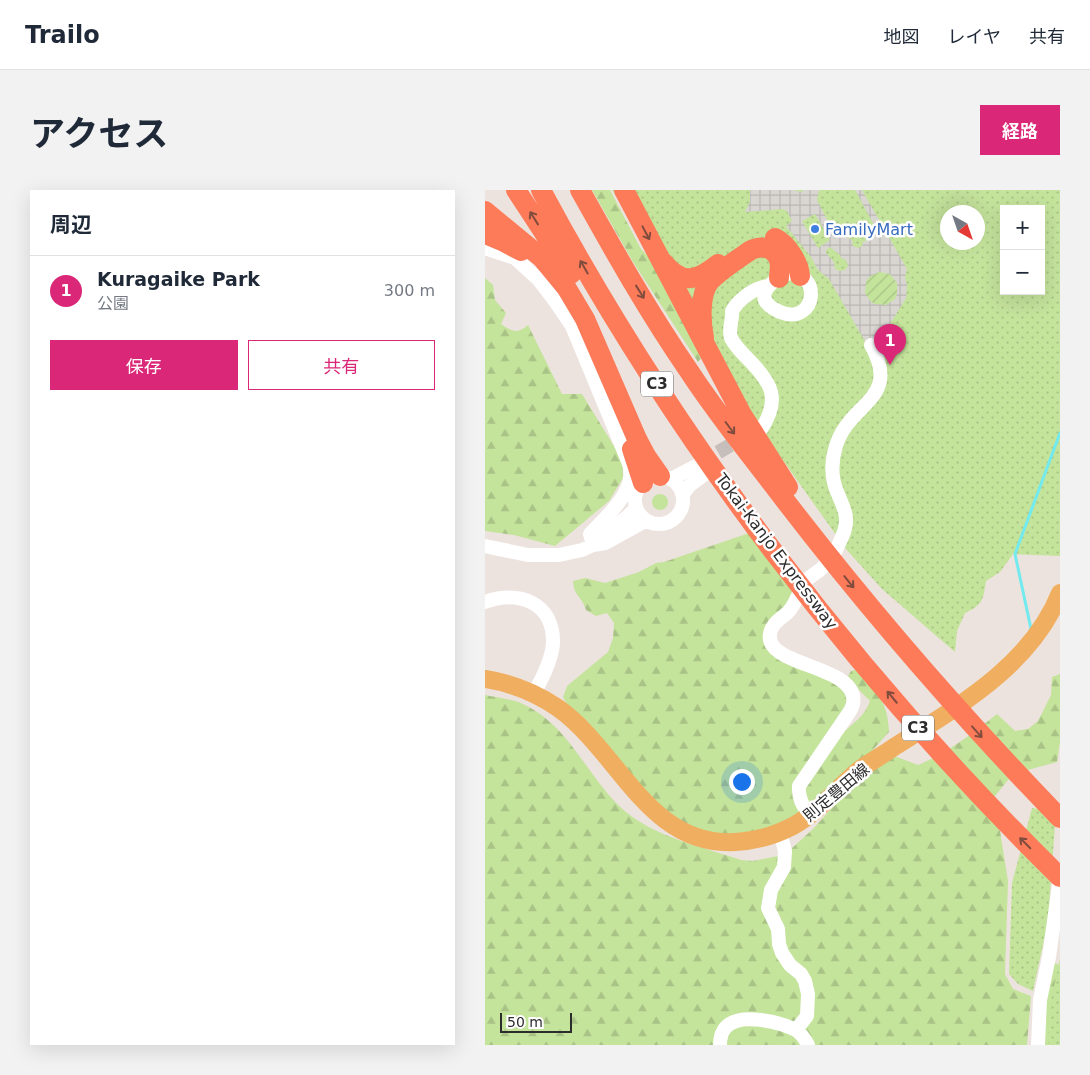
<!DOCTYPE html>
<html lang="ja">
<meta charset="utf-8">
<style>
:root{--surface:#fff;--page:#f2f2f3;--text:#1f2937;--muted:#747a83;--line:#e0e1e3;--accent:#db2777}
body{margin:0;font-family:"DejaVu Sans","Noto Sans JP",sans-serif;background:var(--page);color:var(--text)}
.controls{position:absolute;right:15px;top:15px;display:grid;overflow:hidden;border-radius:0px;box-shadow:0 5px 20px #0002}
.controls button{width:45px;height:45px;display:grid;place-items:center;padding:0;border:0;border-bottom:1px solid var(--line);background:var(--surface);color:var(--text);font:25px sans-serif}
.compass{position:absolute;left:455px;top:15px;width:45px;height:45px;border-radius:50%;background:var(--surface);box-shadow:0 5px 20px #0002;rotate:140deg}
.scale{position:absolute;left:15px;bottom:12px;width:72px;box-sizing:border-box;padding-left:5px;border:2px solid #2c2c2c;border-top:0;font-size:14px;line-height:18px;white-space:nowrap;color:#2c2c2c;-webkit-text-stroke:4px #fff;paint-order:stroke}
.you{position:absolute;left:256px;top:591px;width:18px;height:18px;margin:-12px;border:4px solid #fff;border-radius:50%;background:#1a73e8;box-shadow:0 0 0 8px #1a73e833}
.badge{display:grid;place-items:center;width:32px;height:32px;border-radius:50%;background:var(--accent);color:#fff;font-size:16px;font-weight:700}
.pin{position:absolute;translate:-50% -41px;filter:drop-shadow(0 1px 2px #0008)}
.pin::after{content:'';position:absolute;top:26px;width:18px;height:15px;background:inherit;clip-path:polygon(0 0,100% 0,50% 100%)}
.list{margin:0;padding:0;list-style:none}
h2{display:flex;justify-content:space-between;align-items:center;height:65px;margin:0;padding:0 20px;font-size:21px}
h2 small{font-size:16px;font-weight:400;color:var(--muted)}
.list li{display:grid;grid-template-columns:32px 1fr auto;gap:15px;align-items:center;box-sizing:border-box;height:70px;padding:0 20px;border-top:1px solid var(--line)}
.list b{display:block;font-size:19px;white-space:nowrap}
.list p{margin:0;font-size:16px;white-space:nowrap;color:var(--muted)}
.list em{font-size:16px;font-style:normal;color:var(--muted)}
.actions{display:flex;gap:10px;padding:15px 20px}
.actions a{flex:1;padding:11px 0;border:1px solid var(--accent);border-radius:0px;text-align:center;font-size:18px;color:var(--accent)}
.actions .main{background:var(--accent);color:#fff}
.map{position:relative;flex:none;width:575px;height:855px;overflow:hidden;border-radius:0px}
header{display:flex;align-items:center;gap:30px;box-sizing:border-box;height:70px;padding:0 25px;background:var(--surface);border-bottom:1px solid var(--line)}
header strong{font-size:24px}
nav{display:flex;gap:28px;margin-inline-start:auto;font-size:18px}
.intro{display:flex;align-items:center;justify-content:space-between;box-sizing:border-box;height:120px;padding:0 30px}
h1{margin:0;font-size:35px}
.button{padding:12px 22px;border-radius:0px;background:var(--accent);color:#fff;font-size:18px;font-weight:700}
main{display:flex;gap:30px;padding:0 30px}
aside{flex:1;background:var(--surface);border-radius:0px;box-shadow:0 5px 20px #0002}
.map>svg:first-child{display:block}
.grass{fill:#c4e39b}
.forest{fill:url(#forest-firs)}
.park{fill:url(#park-dots);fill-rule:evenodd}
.garden{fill:url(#garden-furrows)}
.plaza{fill:url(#plaza-grid);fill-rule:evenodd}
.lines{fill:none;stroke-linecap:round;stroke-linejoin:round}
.stream{stroke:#72eaee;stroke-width:3}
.minor-tunnel{stroke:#c6beba;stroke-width:14;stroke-dasharray:14 7;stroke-linecap:butt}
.minor{stroke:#fff;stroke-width:14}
.major{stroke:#f0ae60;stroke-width:18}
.highway{stroke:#fd7b59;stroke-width:20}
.oneway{stroke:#804c3e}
.shop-dot{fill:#3f7fe0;stroke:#fff;stroke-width:2}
.labels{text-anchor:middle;stroke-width:5;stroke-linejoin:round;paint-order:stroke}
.shield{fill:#fff;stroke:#6b6b6b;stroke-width:1}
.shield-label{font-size:15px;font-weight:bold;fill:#2c2c2c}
.shop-label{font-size:16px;fill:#366cbe;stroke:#fff;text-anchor:start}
.street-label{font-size:16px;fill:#2c2c2c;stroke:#fff}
</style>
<header>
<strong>Trailo</strong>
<nav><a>地図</a><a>レイヤ</a><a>共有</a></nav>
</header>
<div class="intro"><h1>アクセス</h1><a class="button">経路</a></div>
<main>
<aside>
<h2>周辺<small></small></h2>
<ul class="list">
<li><span class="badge">1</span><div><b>Kuragaike Park</b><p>公園</p></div><em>300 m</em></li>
</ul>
<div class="actions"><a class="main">保存</a><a>共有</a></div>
</aside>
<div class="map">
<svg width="575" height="855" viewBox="0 0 575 855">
<defs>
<pattern id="forest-firs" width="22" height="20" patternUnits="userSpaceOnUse" patternTransform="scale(1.25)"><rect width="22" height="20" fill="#c4e39b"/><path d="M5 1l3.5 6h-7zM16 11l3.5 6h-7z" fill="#a9c386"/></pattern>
<pattern id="park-dots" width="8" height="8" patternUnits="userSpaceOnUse" patternTransform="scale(1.25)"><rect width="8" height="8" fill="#c4e39b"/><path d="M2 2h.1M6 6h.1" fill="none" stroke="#a9c386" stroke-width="1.8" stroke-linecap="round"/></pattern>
<pattern id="garden-furrows" width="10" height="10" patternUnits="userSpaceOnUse" patternTransform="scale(1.25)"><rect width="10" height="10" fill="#c4e39b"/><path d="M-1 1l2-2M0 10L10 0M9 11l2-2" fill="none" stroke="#a9c386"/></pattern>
<pattern id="plaza-grid" width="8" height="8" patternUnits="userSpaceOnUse" patternTransform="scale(1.25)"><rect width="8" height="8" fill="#d9d5d1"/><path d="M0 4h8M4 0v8" fill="none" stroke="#bab7b4"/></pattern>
</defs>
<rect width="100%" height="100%" fill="#ede3de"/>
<path class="grass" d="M167 312a8 8 0 1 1 16 0a8 8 0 1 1-16 0Z"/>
<path class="forest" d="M107 0H125L156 59 166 69 217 167 213 172 148 72Z
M0 88 8 95 10 110 21 123 16 134C28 142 32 144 43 135L77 204H97L135 266 138 279V288L124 311 70 356 29 345 0 341Z
M264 343 309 400 281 452 361 500 363 515 308 596 309 613 315 622 300 633 261 645 231 644 204 636 181 622 161 603 102 531 81 513 78 507 82 496 123 462 128 448 129 433 122 423 111 426 101 420C97 406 89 407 88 391L100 388 120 393 154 382 171 373 179 372Z
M373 479C391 501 403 511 404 542L386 562 328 611 322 614C321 610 319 606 319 602 320 590 346 556 355 546 366 534 380 527 385 511L372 498 363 486 366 481Z
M575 484V552L572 572 528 584 501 617 515 641 523 691 520 784 528 799 546 806 542 855H326L317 840 325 823 307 774 286 709 306 659 329 638 371 591 404 568 412 567 433 575C462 563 487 544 512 524L530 541 543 539 553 531 566 505 567 487Z
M0 505C14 508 28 509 40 515 87 538 103 590 141 622 173 648 218 657 256 670L268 671 293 666 296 677 282 707 314 787 320 818 310 837 255 826 232 855H0Z
M567 772 575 775V855H559L560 821Z
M262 832 310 843 320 855H238L241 841Z"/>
<path class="park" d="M127 0H575V366L528 364 515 382 501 391C498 410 498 415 480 423L472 441 470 462 397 399 361 359 282 248ZM519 19H556V101H519ZM462 22H492V52H462Z
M547 618 571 622 563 732 548 801 533 794 524 784 527 693Z
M575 769V855H563L564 820Z"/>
<path class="garden" d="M379 98a17 17 0 1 1 34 0a17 17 0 1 1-34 0Z"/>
<path class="plaza" d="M265 0H308L317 2 319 0H334L332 10 347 39 367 50 368 56 373 58 377 56 378 52 385 49 388 44V33L370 0H377L422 79 420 87 422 95 421 108 405 134 403 140 381 153 344 89 333 80 326 67 301 36 307 31 302 21 298 19 260 22 265 12ZM330 24 345 50 333 58 317 31ZM345 57 355 65 356 68 361 70 363 76 360 80 355 81 350 79 349 72 341 63V60ZM394 82 405 84 412 93V104L410 109 401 115 390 114 386 112 380 103 381 92 384 87Z"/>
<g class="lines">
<path class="stream" d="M546 439 530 364 575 243"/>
<path class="minor-tunnel" d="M215 273 261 246"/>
<path class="minor" d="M0 58 30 68 53 89 70 111 87 136 145 276C145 280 146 284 145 288 143 308 118 330 105 344L108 355
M299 84C338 77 333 137 295 122 268 110 280 96 299 84Z
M275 241C296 210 288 194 263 169 257 163 250 156 246 148 243 139 248 130 247 121 254 109 269 98 283 96
M150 310a24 24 0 1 1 48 0a24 24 0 1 1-48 0Z
M186 289 213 275
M198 304 204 296 220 284
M116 348 142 327 151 318
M0 356 43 365H74L97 360 108 355 120 353 160 331
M0 412C33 400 69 412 68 453 67 470 57 489 49 503
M325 626C318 616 313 608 314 596L361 527C364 523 367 518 368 514 376 473 272 478 286 440 289 431 299 427 304 421 312 412 314 400 321 391 326 385 334 382 339 376 344 371 349 364 352 358 356 349 362 339 361 329 361 320 356 312 353 304 346 289 346 272 351 256 364 212 417 210 386 155
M295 642 300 661 299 677 286 700 283 718 293 739 294 754 297 763 305 775 316 784 320 791 323 804 322 826 311 840
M235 855C235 848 236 842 241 837 255 822 295 832 311 840 317 844 320 849 323 855
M553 855 555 810 564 767 575 688"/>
<path class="major" d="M0 489C26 493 51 503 73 518 134 561 163 657 250 652 270 651 291 645 308 636 334 622 352 598 374 580 385 572 398 565 409 557 472 517 546 476 575 403"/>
<path class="highway" d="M31 0 86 84
M56 0C191 252 371 487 575 687
M95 0C129 61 164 123 204 181 230 221 260 258 289 296 378 413 473 523 575 628
M139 0 256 223 303 297
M0 21 57 68 81 97 100 129 152 249 161 266 175 286
M0 44 17 51 36 61
M290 48C302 54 314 72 315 86
M179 73C198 96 213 90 233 74
M219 148C216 133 214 104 225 91 237 79 253 69 266 60 279 54 293 59 295 75 295 79 294 83 294 88
M147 259 158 293"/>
</g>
<defs><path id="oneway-shaft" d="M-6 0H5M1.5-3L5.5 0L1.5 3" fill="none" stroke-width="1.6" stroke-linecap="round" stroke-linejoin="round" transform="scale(1.25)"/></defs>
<g class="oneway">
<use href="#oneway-shaft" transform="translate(49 28) rotate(-122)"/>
<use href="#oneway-shaft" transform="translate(161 43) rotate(62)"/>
<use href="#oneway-shaft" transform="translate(99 77) rotate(-120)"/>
<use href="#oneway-shaft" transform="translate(155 102) rotate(58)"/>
<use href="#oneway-shaft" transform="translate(245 238) rotate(53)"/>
<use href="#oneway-shaft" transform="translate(364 392) rotate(51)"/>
<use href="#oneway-shaft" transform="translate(407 507) rotate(-130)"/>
<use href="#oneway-shaft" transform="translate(492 542) rotate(48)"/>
<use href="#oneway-shaft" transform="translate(540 653) rotate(-135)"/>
</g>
<circle class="shop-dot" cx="330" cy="39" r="5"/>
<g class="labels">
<g class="shield">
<rect x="156" y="181.5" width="32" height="25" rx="4"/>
<rect x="417" y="525.5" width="32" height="25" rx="4"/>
</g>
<g class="shield-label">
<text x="172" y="199">C3</text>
<text x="433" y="543">C3</text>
</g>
<g class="shop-label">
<text x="340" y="45">FamilyMart</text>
</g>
<g class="street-label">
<text transform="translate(292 361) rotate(53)" y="6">Tokai-Kanjo Expressway</text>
<text transform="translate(351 602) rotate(-40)" y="6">則定豊田線</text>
</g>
</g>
</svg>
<div class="controls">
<button>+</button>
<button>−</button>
</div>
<svg class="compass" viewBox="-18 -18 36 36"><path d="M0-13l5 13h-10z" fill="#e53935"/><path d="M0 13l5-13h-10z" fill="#747a83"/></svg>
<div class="scale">50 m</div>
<div class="you"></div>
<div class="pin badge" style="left:405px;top:175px">1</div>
</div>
</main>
